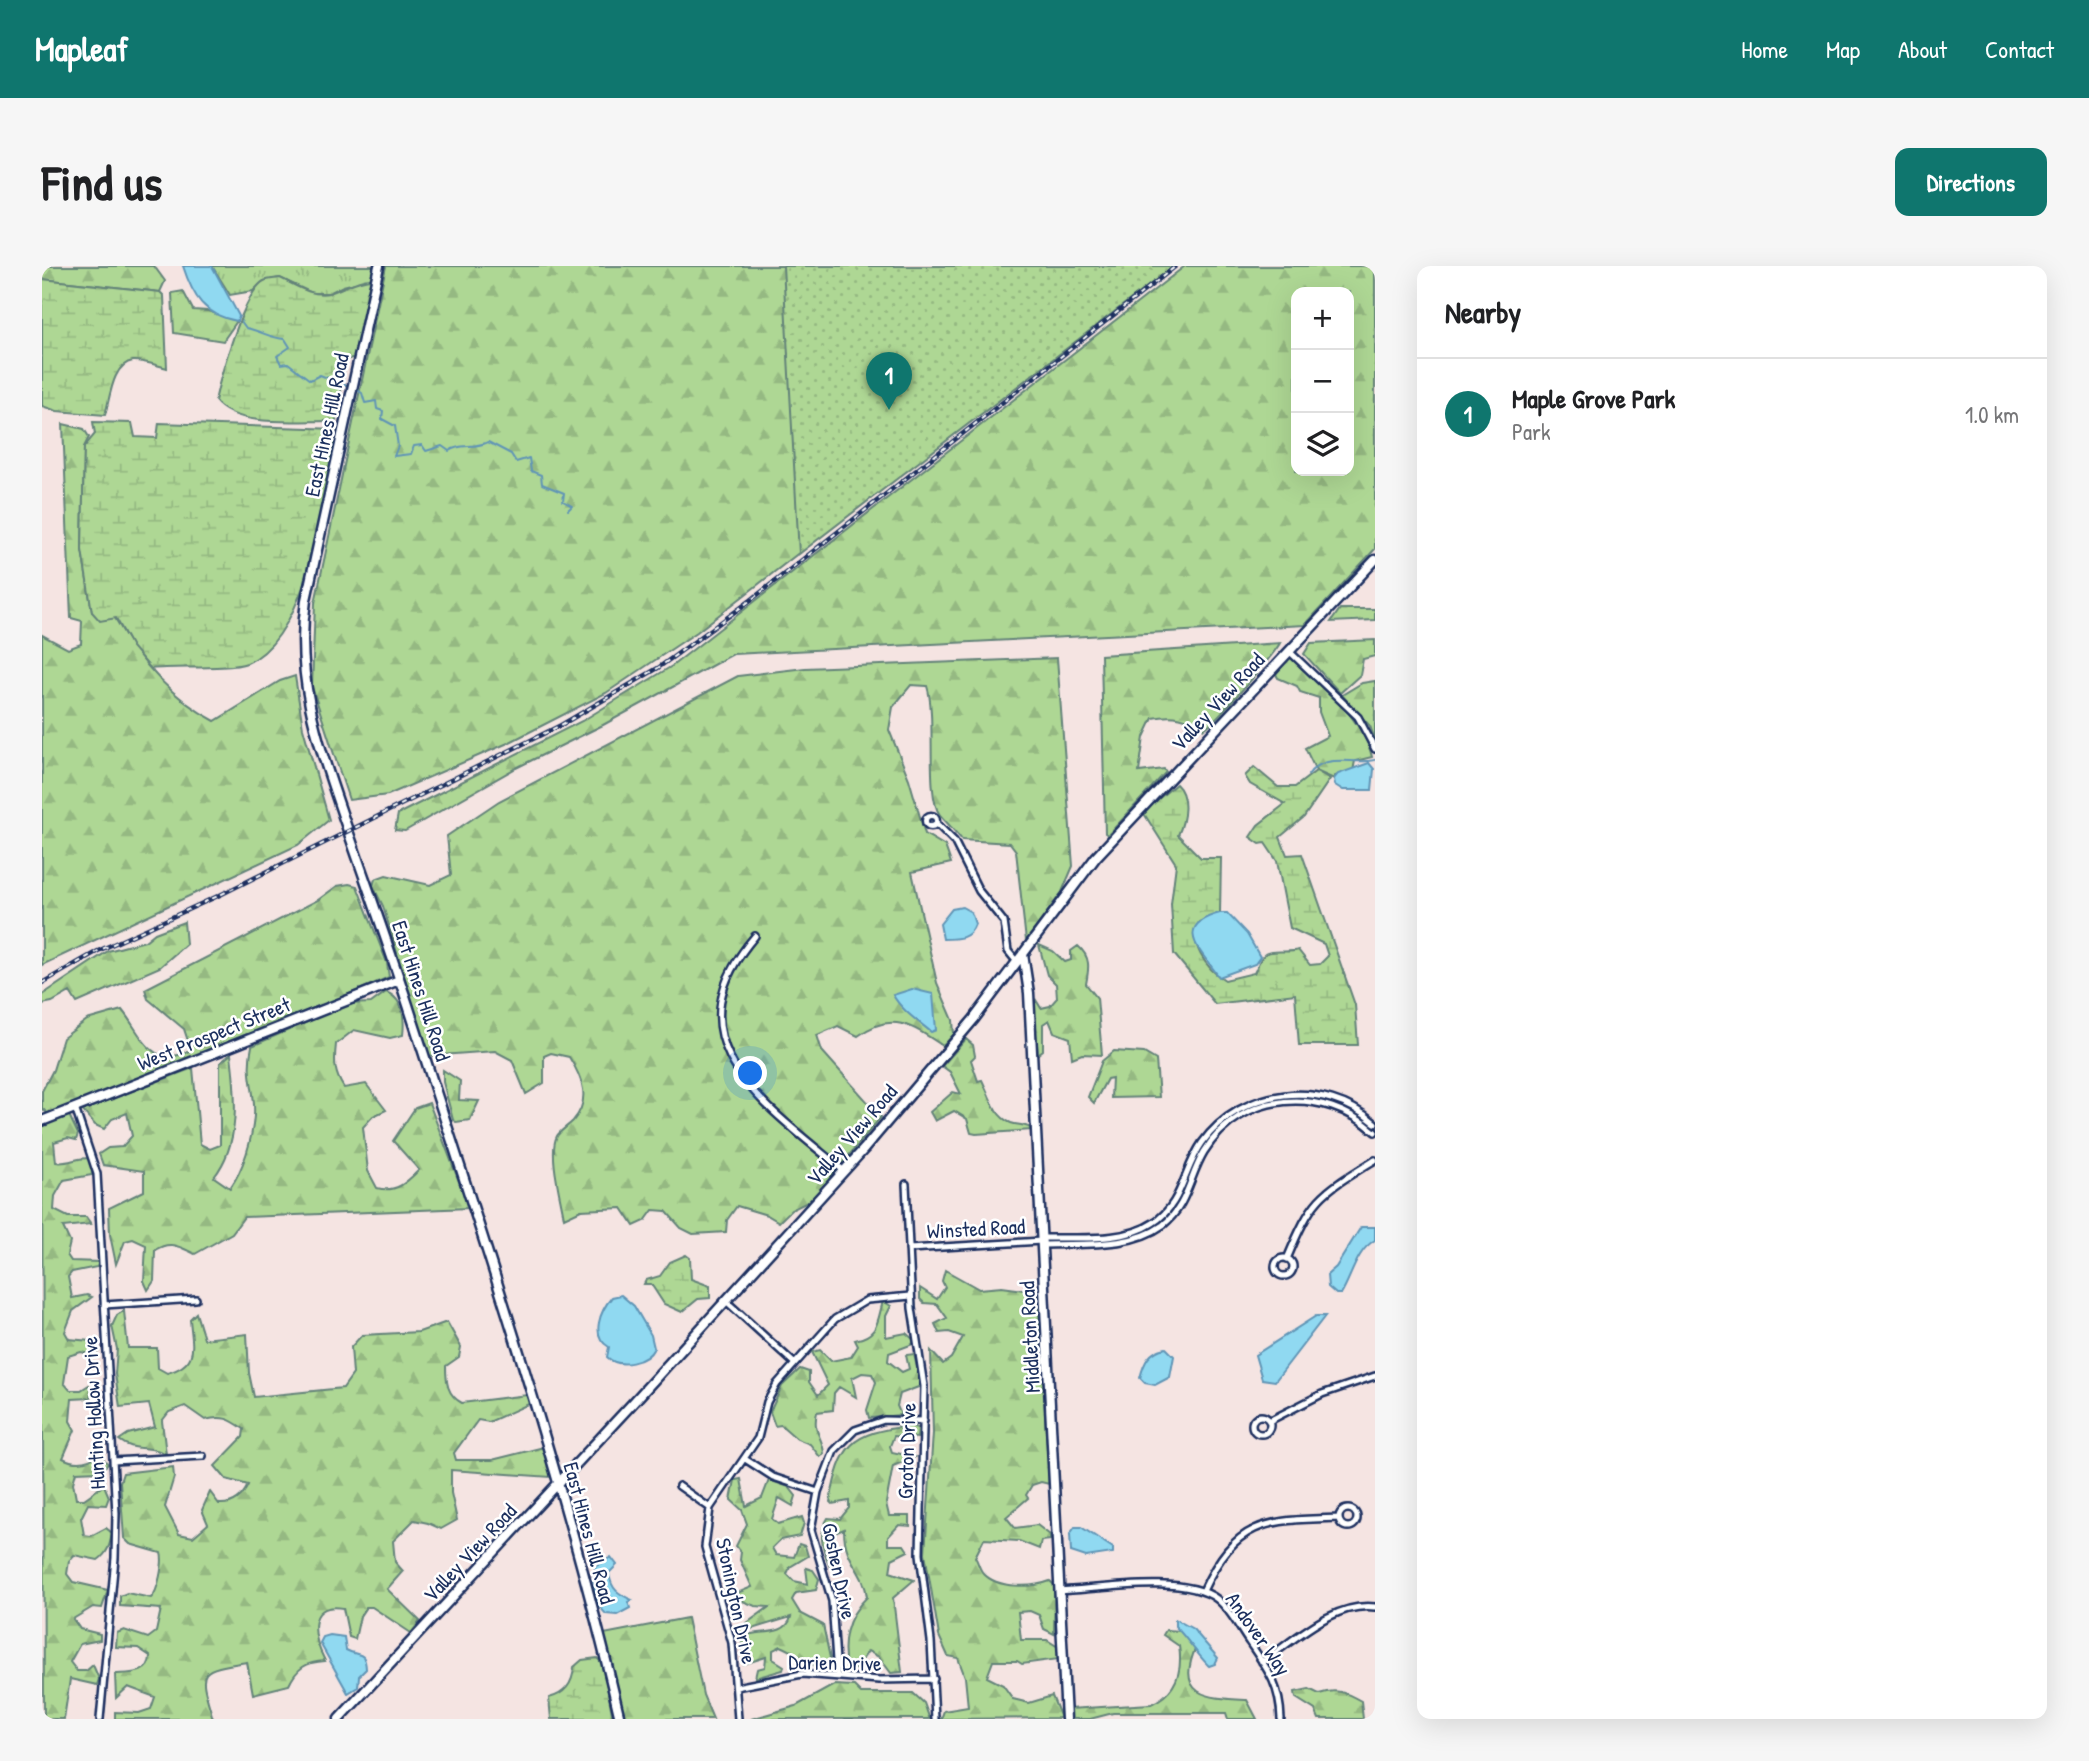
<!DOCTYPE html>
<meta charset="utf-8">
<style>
:root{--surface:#fff;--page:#f6f6f6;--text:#202124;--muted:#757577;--line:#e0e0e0;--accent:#0f766e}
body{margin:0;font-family:"Patrick Hand",sans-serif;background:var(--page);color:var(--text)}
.controls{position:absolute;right:21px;top:21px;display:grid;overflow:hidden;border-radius:14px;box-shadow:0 7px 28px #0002}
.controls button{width:63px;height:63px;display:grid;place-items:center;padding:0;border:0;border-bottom:2px solid var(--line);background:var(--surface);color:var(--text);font:35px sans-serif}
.you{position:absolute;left:709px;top:808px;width:24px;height:24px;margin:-18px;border:5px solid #fff;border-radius:50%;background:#1a73e8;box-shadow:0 0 0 10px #1a73e833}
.badge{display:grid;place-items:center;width:46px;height:46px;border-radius:50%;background:var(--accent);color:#fff;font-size:23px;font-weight:700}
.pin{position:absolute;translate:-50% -58px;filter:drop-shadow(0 2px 4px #0008)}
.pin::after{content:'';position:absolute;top:37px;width:24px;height:21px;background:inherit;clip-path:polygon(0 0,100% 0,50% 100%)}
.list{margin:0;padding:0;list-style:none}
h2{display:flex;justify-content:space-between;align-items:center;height:91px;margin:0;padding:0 28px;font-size:30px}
h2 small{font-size:23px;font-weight:400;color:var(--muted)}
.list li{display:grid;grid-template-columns:46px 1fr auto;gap:21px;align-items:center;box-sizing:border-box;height:112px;padding:0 28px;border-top:2px solid var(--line)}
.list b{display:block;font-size:26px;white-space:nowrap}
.list p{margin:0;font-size:23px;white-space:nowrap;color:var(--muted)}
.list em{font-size:23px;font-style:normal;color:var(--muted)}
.icon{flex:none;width:38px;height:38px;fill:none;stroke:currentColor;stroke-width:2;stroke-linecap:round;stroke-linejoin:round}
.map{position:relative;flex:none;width:1333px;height:1453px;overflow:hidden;border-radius:14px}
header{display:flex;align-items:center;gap:42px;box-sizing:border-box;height:98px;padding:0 35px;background:var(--accent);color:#fff}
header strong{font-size:33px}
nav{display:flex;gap:38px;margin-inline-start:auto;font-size:24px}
.intro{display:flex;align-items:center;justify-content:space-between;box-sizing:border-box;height:168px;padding:0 42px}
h1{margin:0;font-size:49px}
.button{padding:18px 32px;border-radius:14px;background:var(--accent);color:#fff;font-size:24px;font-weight:700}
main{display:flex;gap:42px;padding:0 42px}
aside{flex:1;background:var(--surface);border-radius:14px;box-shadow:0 7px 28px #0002}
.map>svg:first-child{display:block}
.grass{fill:url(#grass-tufts);stroke:#648379;stroke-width:2}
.forest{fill:url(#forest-firs);stroke:#648379;stroke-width:2;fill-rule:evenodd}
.wetland{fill:url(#wetland-marsh);stroke:#648379;stroke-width:2}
.park{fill:url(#park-dots);stroke:#648379;stroke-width:2}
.water{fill:#90d9f1;stroke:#6195b6;stroke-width:2}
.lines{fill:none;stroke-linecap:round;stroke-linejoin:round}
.stream{stroke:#6195b6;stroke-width:2}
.street-casing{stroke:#1b2f5e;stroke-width:10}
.secondary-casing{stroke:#1b2f5e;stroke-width:13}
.street{stroke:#fff;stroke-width:5}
.secondary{stroke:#fff;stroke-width:8}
.rail-casing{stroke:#1b2f5e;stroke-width:4.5}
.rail{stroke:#fff;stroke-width:2;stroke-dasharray:5;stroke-linecap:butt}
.labels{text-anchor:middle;stroke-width:5;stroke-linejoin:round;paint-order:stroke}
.street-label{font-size:21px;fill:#1b2f5e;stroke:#fff}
</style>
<header>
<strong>Mapleaf</strong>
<nav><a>Home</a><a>Map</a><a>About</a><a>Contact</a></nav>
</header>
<div class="intro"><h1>Find us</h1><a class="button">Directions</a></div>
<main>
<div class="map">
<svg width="1333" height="1453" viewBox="0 0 1333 1453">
<defs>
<pattern id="grass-tufts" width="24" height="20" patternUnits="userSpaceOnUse" patternTransform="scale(1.75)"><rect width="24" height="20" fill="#aed794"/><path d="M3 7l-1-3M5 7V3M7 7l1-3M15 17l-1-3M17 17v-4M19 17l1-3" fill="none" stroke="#95b982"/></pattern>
<pattern id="forest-firs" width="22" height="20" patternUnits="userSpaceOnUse" patternTransform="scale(1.75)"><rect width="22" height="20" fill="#aed794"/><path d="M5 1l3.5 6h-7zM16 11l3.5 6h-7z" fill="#95b982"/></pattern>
<pattern id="wetland-marsh" width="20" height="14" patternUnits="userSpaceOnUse" patternTransform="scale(1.75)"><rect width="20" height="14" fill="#aed794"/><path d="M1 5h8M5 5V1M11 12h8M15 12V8" fill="none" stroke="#95b982"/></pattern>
<pattern id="park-dots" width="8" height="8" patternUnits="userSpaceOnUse" patternTransform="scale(1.75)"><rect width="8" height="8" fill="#aed794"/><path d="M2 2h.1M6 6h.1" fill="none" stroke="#95b982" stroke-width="1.8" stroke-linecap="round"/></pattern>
</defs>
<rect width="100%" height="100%" fill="#f5e4e2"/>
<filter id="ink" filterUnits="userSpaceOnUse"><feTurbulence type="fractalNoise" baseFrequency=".0143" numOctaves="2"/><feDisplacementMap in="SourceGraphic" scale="14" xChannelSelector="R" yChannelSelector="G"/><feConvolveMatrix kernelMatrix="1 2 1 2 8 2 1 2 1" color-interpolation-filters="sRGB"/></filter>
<g filter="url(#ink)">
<path class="grass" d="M170 0H333L330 13 301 20 287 27H270L238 12 222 15 211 25 188 29Z"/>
<path class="forest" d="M0 0H112L123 15 118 26 0 13Z
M344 0H1126L655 366 564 427 466 477 346 529 307 534 270 421 273 337Z
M1143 0H1333V283L1263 359 691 388 561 459 474 502 363 565 353 564 356 548 540 455 630 400ZM1254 26H1307V205H1254Z
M141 25 151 44 166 45 195 55 181 75 132 67 130 27Z
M21 158 42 163 47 171 42 181 40 284 50 346 73 352C97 395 129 432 173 455L238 415 253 410 261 462 287 554 256 579 0 699V369L26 383 39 378 40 355 29 352Z
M1298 343H1333V354L1289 356Z
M1333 374V390L1321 393 1318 409 1298 427 1262 388 1269 377Z
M1238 377C1231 390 1176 453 1162 463 1145 451 1132 448 1111 452L1102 471 1097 506 1122 503 1124 506 1066 569 1063 567 1059 389Z
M1247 391C1276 408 1323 458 1330 491L1313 495 1311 505 1293 510 1292 513 1274 505 1263 482 1286 470 1277 446V432L1258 426 1255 420 1236 412 1234 408Z
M1015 392 1031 600 1020 626 984 675 974 585 968 577 920 574C913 565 905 557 898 549 883 529 895 450 885 420L869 419 851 441 847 464 867 513 883 568 903 580 909 597 870 606 895 717 911 754 912 768 901 780C870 759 849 745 816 770L796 760 775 769 780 785 839 851 770 934 749 944 737 956 725 949 695 940 685 954 684 966 651 968 639 962 624 945 611 944 603 955 592 960 580 942 539 944 522 952C519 933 506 887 515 870 518 865 526 860 531 855 549 834 541 813 527 791L509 787 502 790V817L484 828 470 794 453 785 386 790 341 640 331 620 333 613 344 609 388 619 409 609 405 570 457 535 696 410 763 402Z
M1333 415V474L1328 460 1300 429 1320 417Z
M307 618 315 620 345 697 347 711C235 761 119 799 7 849L0 842V825L11 804 21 772 45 754 80 744C101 770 109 805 149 784L142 763 106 733 103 723 276 634 295 620Z
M142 656 144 678 118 701 35 737 28 726 10 736 0 738V729L66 685 103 675 113 667Z
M997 679 1011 685 1023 696 1029 694V685L1036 680C1049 691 1047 702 1044 718L1055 732 1060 789 1040 788 1030 792 1028 772 1012 766 1007 754 1001 758V784L996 788 991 740 994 734 999 742 1008 740 1015 732 1014 718 1005 709Z
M344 726C362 733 363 752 361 769L348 772 312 764 294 778C292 796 292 807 302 822L324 818 344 844 331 850 321 861 326 905 335 922C354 927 364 917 377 904L351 875 373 842 387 837 427 942 202 951 190 967 153 988C138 981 129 974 113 984L112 1015 106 1024 102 1015 104 979 91 973 83 975 74 998 68 969 67 942 102 925V905L61 899 57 888 66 882 80 881 90 870 85 847 70 853 62 863 53 859 40 844 151 802 158 878 168 883 178 879V797L189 788C194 829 199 877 172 911L188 922C202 902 210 874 212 850 214 823 203 811 210 780L306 738 329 737Z
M924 773 931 779 933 790 929 794 936 815 940 814C948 830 952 850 969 857 977 860 984 857 991 864L934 868 929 867 925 853 912 845 893 855 888 846 911 826 919 828 908 806 900 800Z
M1072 785 1102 787 1114 794 1117 831 1069 832 1070 812 1065 813 1052 837 1046 831 1060 795Z
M401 804 418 815 417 834 437 835 428 854 414 856 411 854 401 816Z
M27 849 36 868 34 874 26 872 12 876 14 896C26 899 38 889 49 893L50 909 22 914 13 930 12 944 26 951H44L49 958 21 961 28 976 25 989 29 995 57 996 55 1001 30 1006 26 1011 30 1032 45 1029 50 1031 31 1045 23 1066 27 1073 49 1075 58 1084 53 1089 39 1086 26 1090 22 1117 28 1124H39L47 1119 50 1125 48 1132 30 1133 28 1155 33 1164 21 1192C34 1199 47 1196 58 1188L66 1198 57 1205 34 1206 31 1217 34 1233H42L62 1219 67 1231 64 1239 46 1238 39 1252 42 1269 49 1270 64 1262 70 1267C68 1279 66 1287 56 1294L32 1289 27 1295 25 1308 31 1316 66 1324 60 1342 51 1341 31 1353 38 1363 58 1368V1374L38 1378 28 1396 35 1405H44L51 1399 57 1413 55 1419 28 1413 22 1453H2L0 859Z
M903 1004 937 1023 960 1021 996 1026 1007 1218 999 1216 990 1219 984 1229 986 1232 964 1251 973 1262 995 1259 1008 1269V1274L999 1275 997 1283 977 1275 942 1273 933 1291C936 1295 937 1303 941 1307 955 1323 990 1322 1008 1315L1013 1320 1012 1368 1002 1363 997 1349 988 1345 976 1346 979 1374H1005L1016 1381 1017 1393 980 1398 975 1395H951L945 1411 961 1419 971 1433 987 1437 1010 1430 1019 1452 899 1453 902 1445 926 1441 923 1411 916 1392 906 1390 897 1370 883 1287 891 1167 889 1085 901 1098 909 1092 921 1071 907 1066 897 1067 893 1058 905 1052 895 1038 882 1037 878 1033V1022L895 1033 903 1021 900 1015Z
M841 1035 849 1040 844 1050V1071L864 1067 872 1074 871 1078 847 1087 846 1095 860 1106 867 1103 864 1089 872 1088 879 1120 858 1128 855 1140 859 1149 827 1152 825 1144 834 1116 830 1108 820 1107 810 1112 814 1131 797 1121 792 1127 791 1144 775 1146C770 1167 781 1170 782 1188L778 1191 768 1178 755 1173 739 1159 733 1160 728 1146 740 1120 758 1103 767 1106V1116L776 1129 786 1119 770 1086 778 1084 789 1095 809 1091 816 1080 813 1074C837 1069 835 1056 841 1035Z
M82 1045 86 1082H115L116 1102 125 1107C158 1098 150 1080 148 1053L154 1047 162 1073 205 1068 207 1107 212 1131 301 1122 311 1108 309 1081 320 1069 377 1066 405 1056 419 1081 417 1091 404 1100C404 1116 405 1129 420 1137L485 1129 489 1137 447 1156 436 1154 412 1187 414 1194H450L502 1181 509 1211 409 1204V1227L415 1254 399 1263 386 1257 372 1254 351 1275 353 1296 361 1305 345 1323 378 1355 369 1367 330 1341H324L318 1350 313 1373 307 1371 301 1342C262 1336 272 1374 283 1395 264 1396 255 1402 247 1419L211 1428 205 1396C153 1404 157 1404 171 1453H73V1446L97 1447 109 1443 113 1431 86 1421 74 1432 73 1408C88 1407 108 1409 108 1390L96 1382 74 1381 75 1367 82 1364 106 1372 114 1366 119 1343 78 1340V1330L85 1327 109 1332C116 1326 122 1296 119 1287L88 1278 82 1272 78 1216 81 1207 131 1201 132 1211 123 1241 137 1268 151 1271 166 1258 160 1244 168 1226 177 1238C191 1239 200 1232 206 1219L184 1213 173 1200 201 1171 202 1163C188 1153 181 1149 163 1154L143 1140 127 1146 120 1155 124 1188C108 1178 93 1187 77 1174L86 1168 113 1161 107 1138 78 1141 73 1108 75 1083 70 1060 75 1049Z
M868 1160 876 1162 875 1172 852 1170 848 1180 850 1186 873 1191 851 1200 844 1237 847 1250H868V1260L857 1259 846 1271V1279H862L866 1285 850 1293 848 1306 872 1314 851 1332 860 1406 849 1407 837 1391 826 1385 815 1402 805 1406C799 1377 803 1352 825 1331 822 1303 802 1297 802 1263L790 1268 798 1304 788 1301C781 1282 775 1270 786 1252L798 1253 807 1242V1235L790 1238 788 1236C799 1179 807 1167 868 1160Z
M699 1213 704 1240 720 1232 727 1214 747 1221 754 1230 751 1240 737 1232 730 1253 736 1258 760 1251 762 1257 758 1270 738 1274 730 1282 734 1289 752 1291 757 1278 763 1280 766 1290 748 1301 745 1308 752 1315 766 1318 764 1302 771 1304 777 1313 774 1324 754 1327 750 1334 758 1347 781 1359 788 1392 782 1403C763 1399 756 1386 739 1380L731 1384V1393L742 1400 741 1404 713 1412 715 1403 723 1401 724 1391 702 1398 699 1371C714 1363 744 1372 749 1351L703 1365 694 1372V1365L727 1341 713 1340 688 1330 710 1321 698 1294 699 1286 694 1280 705 1258 700 1244 689 1234 693 1214Z
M645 1352 661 1429 671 1453H583L562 1368Z
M1124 1364 1138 1365 1154 1381C1132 1431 1166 1432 1205 1434L1215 1453H1186L1184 1447H1071L1048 1453H1028L1027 1443 1109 1438C1134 1427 1141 1406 1137 1380L1121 1369Z
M792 1419 812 1420 819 1427H871L882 1437 887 1451 891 1453H709L754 1440Z
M1267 1423 1277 1428C1294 1422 1303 1426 1319 1435L1321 1453H1277L1273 1444 1254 1432 1253 1426Z"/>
<path class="wetland" d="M238 12C253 19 270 31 287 27 302 23 314 13 330 13L313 91 304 94 294 155C261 154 194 163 173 135 178 112 202 25 222 15 226 13 233 13 238 12Z
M0 13 118 26 122 30 125 102C116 100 101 94 91 95 70 98 68 133 63 149L15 145 0 140Z
M51 156 90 157 93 171 115 172 117 157 297 163C285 223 268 371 205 397 186 404 133 400 109 403L90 381 74 352 58 355 50 346 40 284 42 181 53 168Z
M1212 501 1236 521H1253L1274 505 1288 513 1262 551 1238 571 1245 589 1260 588 1313 739 1316 779H1257L1253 728 1173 738 1132 688 1129 638 1134 598 1101 546 1134 518C1147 530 1143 554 1136 569L1159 592H1179L1178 647 1157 656C1145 676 1165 704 1183 714L1212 707C1215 702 1217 694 1221 690 1227 682 1246 688 1256 684L1268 699 1278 698 1286 690 1282 678 1248 662 1235 595 1223 577 1218 578 1208 571 1216 559 1243 538 1208 518 1203 510Z
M644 989 648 992 649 1013 668 1020V1032L656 1033 640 1046 622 1038 609 1018H602L604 1014 618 1010 628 996Z
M555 1392 561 1398 571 1453H509L507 1432C523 1428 531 1417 532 1401L540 1394Z"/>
<path class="park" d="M741 0H1132L757 288Z"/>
<path class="water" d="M141 0H170L197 50 195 55C162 49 151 31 141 0Z
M1327 497 1332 503 1330 524H1301L1293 519 1292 513 1296 508Z
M920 641 929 646 933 658C928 673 916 673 901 673L898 658 910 643Z
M1178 647H1185L1205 668 1218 691 1213 698 1177 711C1161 687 1128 660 1178 647Z
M870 723 891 728 894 764 889 766C876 755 859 744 851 729Z
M1319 961H1333V974C1314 985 1310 1010 1299 1028H1294L1286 1021 1285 1009 1294 1001Z
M579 1029 592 1040 609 1069 612 1082C605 1097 577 1103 565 1091L567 1081C548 1070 558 1045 570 1031Z
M1274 1050H1283L1233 1115 1220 1113 1213 1089Z
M1124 1082 1132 1090 1128 1111 1113 1119 1103 1117 1098 1112C1102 1096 1107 1085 1124 1082Z
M1033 1261H1039L1071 1282V1287L1044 1291 1029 1286 1028 1268Z
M569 1291 575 1299 567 1307C569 1324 577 1328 590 1334L586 1336 588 1342 575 1349 564 1348C552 1337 549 1315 553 1301Z
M1133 1353 1151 1363 1176 1392 1173 1398 1167 1400C1159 1393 1143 1370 1133 1360Z
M288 1369 302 1371 304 1384C317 1391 323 1384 324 1403L317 1410 316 1421 306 1427 278 1377 281 1371Z"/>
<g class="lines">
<path class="stream" d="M199 55 204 62C219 65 228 72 243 73L248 81 235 90 239 98 246 97 268 114 278 109 306 120
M314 123 320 127 323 137 334 135 335 143 341 145 340 153 353 160 356 180 352 190 369 188 372 180 380 179 384 185 400 180 407 185C418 177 433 183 446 176L469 188 474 196 487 192 489 205 499 209 500 218 522 227 521 235 530 240 526 244
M1266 509C1282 486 1310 499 1333 494"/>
<g class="street-casing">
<path id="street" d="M1247 385 1316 451 1333 483
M883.5 555a5.5 5.5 0 1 1 11 0a5.5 5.5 0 1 1-11 0Z
M895 558 912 575 937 625 962 656 966 685 975 696
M713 670C622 776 726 841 802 905
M33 842 55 908 74 1247 73 1292 58 1453
M864 918 870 1042 882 1120 878 1288 889 1375 893 1453
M1001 972C1035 971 1081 977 1111 957 1141 938 1141 904 1160 877 1200 821 1282 812 1333 857
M1002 979C1040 977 1088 983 1121 959 1146 939 1147 911 1162 886 1200 824 1282 820 1333 866
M867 983 1000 975
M1233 1001a9 9 0 1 1 18 0a9 9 0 1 1-18 0Z
M1245 993C1271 931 1276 929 1333 894
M684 1035 752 1097
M62 1039 154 1033
M1210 1159a9 9 0 1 1 18 0a9 9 0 1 1-18 0Z
M1227 1155 1280 1128 1333 1110
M703 1193 731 1211 776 1226
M71 1195 161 1190
M637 1220 668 1242
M1297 1252a9 9 0 1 1 18 0a9 9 0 1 1-18 0Z
M1018 1325C1059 1323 1142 1308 1175 1333 1189 1344 1197 1362 1207 1376 1226 1404 1238 1419 1239 1453
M1161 1325C1194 1253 1225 1254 1297 1252
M1220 1396C1253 1374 1291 1336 1333 1341
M795 1410 790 1335 769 1264 776 1226 792 1185 813 1164 842 1154 882 1155
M694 1421 760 1408 837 1414 892 1413
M696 1453 690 1377 663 1281 668 1242 716 1172 725 1136 735 1118 793 1053 825 1034 869 1030"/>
</g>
<g class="secondary-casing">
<path id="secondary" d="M337 0 264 334C252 414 278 482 303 556 324 617 346 678 366 739 442 976 522 1211 578 1453
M981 688 987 727 1024 1453
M0 855 357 714
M297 1453 590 1138 822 883 932 753 1054 591 1333 294"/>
</g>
<use href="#street" class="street"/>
<use href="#secondary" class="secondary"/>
<g class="rail-casing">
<path id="rail" d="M0 717 56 685 178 629 519 459 616 402 709 334 1134 0"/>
</g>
<use href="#rail" class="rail"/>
</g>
</g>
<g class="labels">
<g class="street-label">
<text transform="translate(285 159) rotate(-78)" y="7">East Hines Hill Road</text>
<text transform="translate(1176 436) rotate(-47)" y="7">Valley View Road</text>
<text transform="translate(379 725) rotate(72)" y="7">East Hines Hill Road</text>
<text transform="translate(172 768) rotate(-22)" y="7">West Prospect Street</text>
<text transform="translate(810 869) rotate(-49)" y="7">Valley View Road</text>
<text transform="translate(934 963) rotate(-3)" y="7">Winsted Road</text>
<text transform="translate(988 1071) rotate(-93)" y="7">Middleton Road</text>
<text transform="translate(52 1147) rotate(-93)" y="7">Hunting Hollow Drive</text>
<text transform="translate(865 1185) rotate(-88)" y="7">Groton Drive</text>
<text transform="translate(547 1267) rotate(75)" y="7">East Hines Hill Road</text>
<text transform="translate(428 1287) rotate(-47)" y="7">Valley View Road</text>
<text transform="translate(797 1305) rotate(78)" y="7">Goshen Drive</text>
<text transform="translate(694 1335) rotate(78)" y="7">Stonington Drive</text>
<text transform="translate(1216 1368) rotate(55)" y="7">Andover Way</text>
<text transform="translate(793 1397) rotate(1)" y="7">Darien Drive</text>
</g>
</g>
</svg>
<div class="controls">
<button>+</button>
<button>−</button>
<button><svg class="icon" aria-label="layers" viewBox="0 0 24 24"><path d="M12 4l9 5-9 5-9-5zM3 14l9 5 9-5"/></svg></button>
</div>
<div class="you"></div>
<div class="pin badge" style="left:847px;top:144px">1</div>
</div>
<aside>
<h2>Nearby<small></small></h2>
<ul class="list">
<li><span class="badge">1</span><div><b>Maple Grove Park</b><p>Park</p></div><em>1.0 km</em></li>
</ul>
</aside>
</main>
